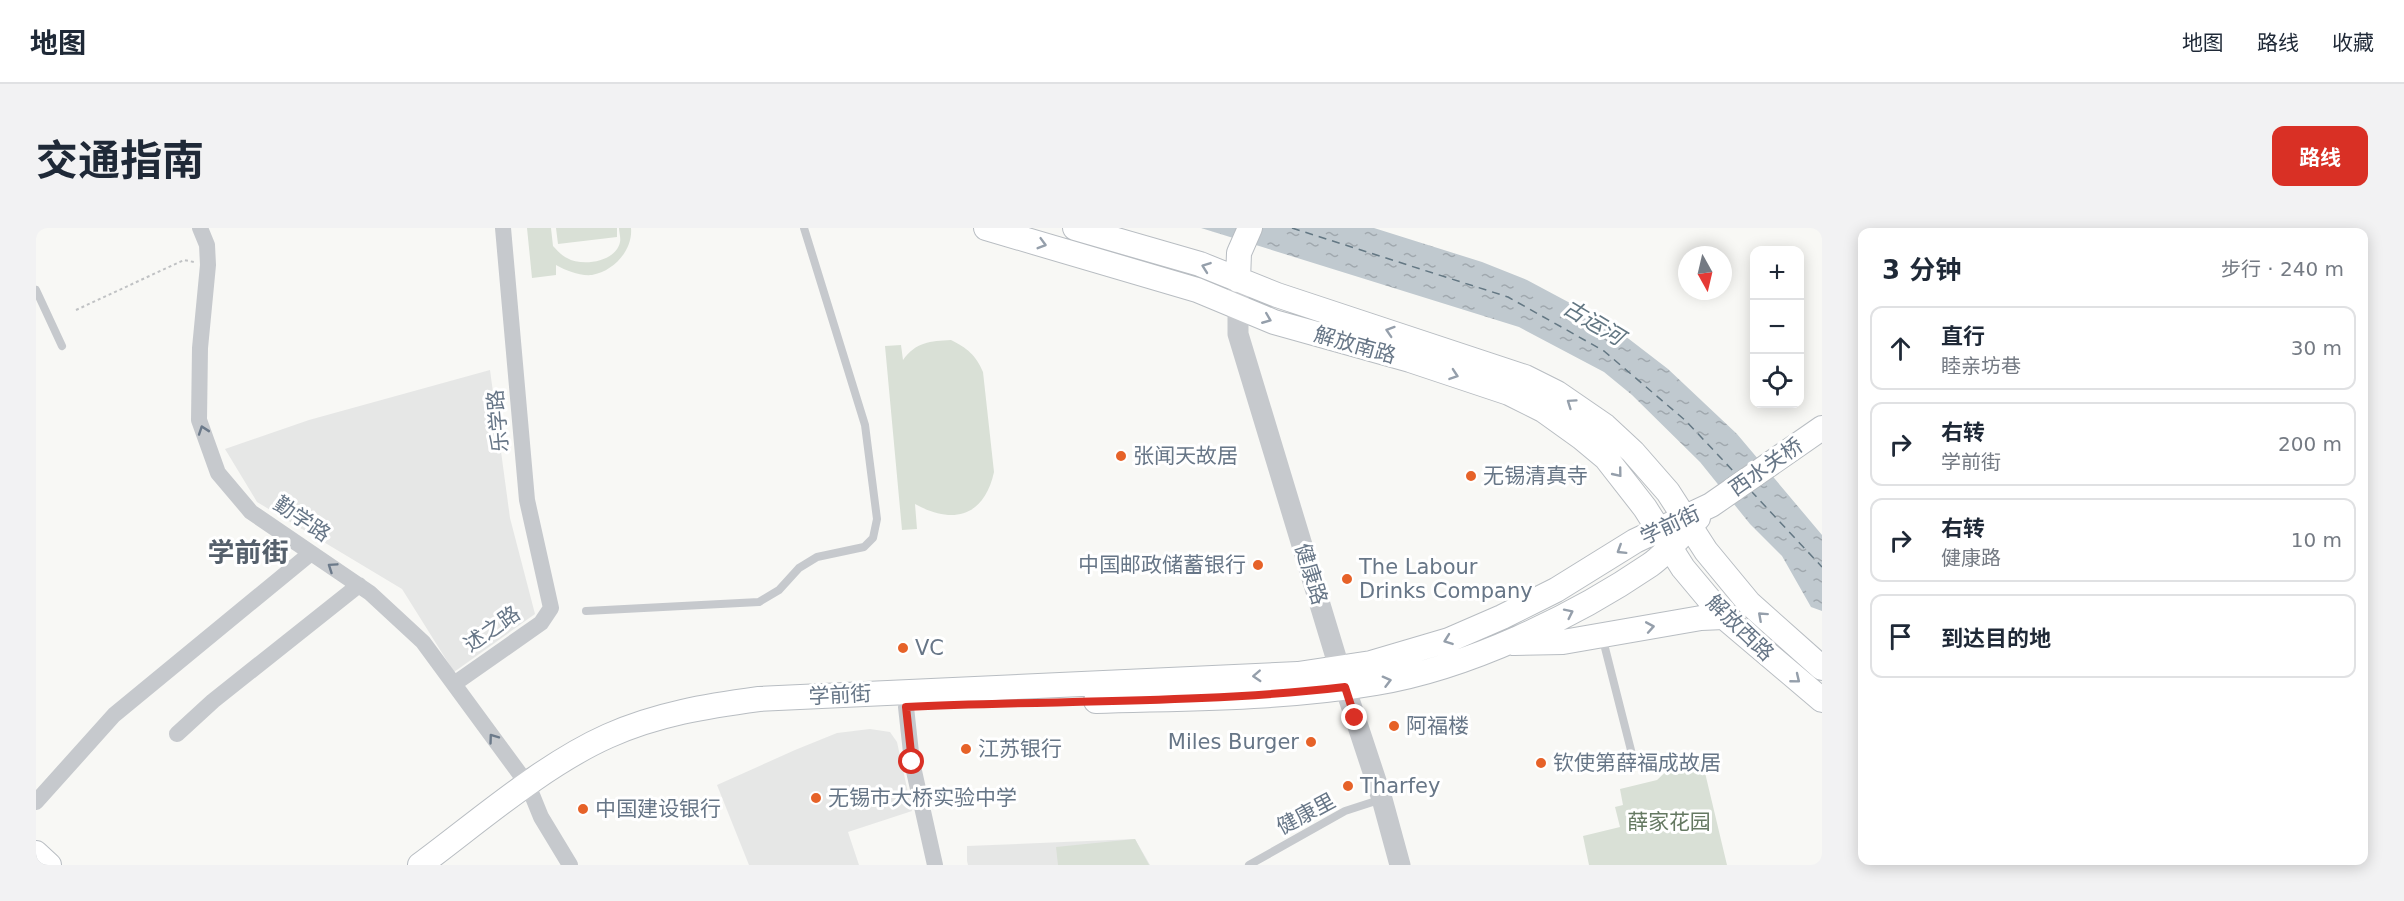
<!DOCTYPE html>
<html lang="zh">
<meta charset="utf-8">
<style>
:root{--surface:#fff;--page:#f2f2f3;--text:#1f2937;--muted:#747a83;--line:#e0e1e3;--accent:#d93025}
body{margin:0;font-family:"DejaVu Sans","Noto Sans SC",sans-serif;background:var(--page);color:var(--text)}
.controls{position:absolute;right:18px;top:18px;display:grid;overflow:hidden;border-radius:12px;box-shadow:0 3px 15px #0003}
.controls button{width:54px;height:54px;display:grid;place-items:center;padding:0;border:0;border-bottom:2px solid var(--line);background:var(--surface);color:var(--text);font:30px sans-serif}
.compass{position:absolute;left:1642px;top:18px;width:54px;height:54px;border-radius:50%;background:var(--surface);box-shadow:0 3px 15px #0003;rotate:172deg}
.stop{position:absolute;width:18px;height:18px;margin:-14px;border:4px solid #d93025;border-radius:50%;background:#fff}
.stop.end{background:#d93025;border-color:#fff;box-shadow:0 2px 6px #0008}
.list{margin:0;padding:0;list-style:none}
h2{display:flex;justify-content:space-between;align-items:center;height:78px;margin:0;padding:0 24px;font-size:26px}
h2 small{font-size:20px;font-weight:400;color:var(--muted)}
.list li{display:grid;grid-template-columns:39px 1fr auto;gap:18px;align-items:center;box-sizing:border-box;height:84px;margin:0 12px 12px;padding:0 12px;border:2px solid var(--line);border-radius:12px}
.list b{display:block;font-size:22px;white-space:nowrap}
.list p{margin:0;font-size:20px;white-space:nowrap;color:var(--muted)}
.list em{font-size:20px;font-style:normal;color:var(--muted)}
.icon{flex:none;width:33px;height:33px;fill:none;stroke:currentColor;stroke-width:2;stroke-linecap:round;stroke-linejoin:round}
.map{position:relative;flex:none;width:1786px;height:637px;overflow:hidden;border-radius:12px}
header{display:flex;align-items:center;gap:36px;box-sizing:border-box;height:84px;padding:0 30px;background:var(--surface);border-bottom:2px solid var(--line)}
header strong{font-size:28px}
nav{display:flex;gap:33px;margin-inline-start:auto;font-size:21px}
.intro{display:flex;align-items:center;justify-content:space-between;box-sizing:border-box;height:144px;padding:0 36px}
h1{margin:0;font-size:42px}
.button{padding:15px 27px;border-radius:12px;background:var(--accent);color:#fff;font-size:21px;font-weight:700}
main{display:flex;gap:36px;padding:0 36px}
aside{flex:1;background:var(--surface);border-radius:12px;box-shadow:0 3px 15px #0003}
.map>svg:first-child{display:block}
.built{fill:#e6e7e6}
.green{fill:#d9e0d6}
.water{fill:url(#water-ripples)}
.lines{fill:none;stroke-linecap:round;stroke-linejoin:round}
.ferry{stroke:#637783;stroke-width:1.5;stroke-dasharray:8 6;stroke-linecap:butt}
.secondary-casing{stroke:#b8bdc2;stroke-width:26}
.path{stroke:#c0c2c4;stroke-width:2;stroke-dasharray:3 3;stroke-linecap:butt}
.service{stroke:#c6c9cd;stroke-width:8}
.minor{stroke:#c6c9cd;stroke-width:16}
.tertiary{stroke:#c6c9cd;stroke-width:21}
.secondary{stroke:#fff;stroke-width:24}
.oneway{stroke:#959fab}
.oneway2{stroke:#6c7a8a}
.route{stroke:#d93025;stroke-width:8}
.poi-dot{fill:#e66228;stroke:#fff;stroke-width:2}
.labels{text-anchor:middle;stroke-width:6;stroke-linejoin:round;paint-order:stroke}
.street-label{font-size:21px;fill:#677687;stroke:#fff}
.poi-label{font-size:21px;fill:#677687;stroke:#fff;text-anchor:start}
.park-label{font-size:21px;fill:#657962;stroke:#fff}
.water-label{font-size:22px;font-style:italic;fill:#637783;stroke:#fff}
.district-label{font-size:27px;font-weight:bold;fill:#55606c;stroke:#fff}
</style>
<header>
<strong>地图</strong>
<nav><a>地图</a><a>路线</a><a>收藏</a></nav>
</header>
<div class="intro"><h1>交通指南</h1><a class="button">路线</a></div>
<main>
<div class="map">
<svg width="1786" height="637" viewBox="0 0 1786 637">
<defs>
<pattern id="water-ripples" width="26" height="14" patternUnits="userSpaceOnUse" patternTransform="scale(1.5)"><rect width="26" height="14" fill="#c0c9cf"/><path d="M2 4q2-2 4 0t4 0M15 11q2-2 4 0t4 0" fill="none" stroke="#a0a8ae"/></pattern>
</defs>
<rect width="100%" height="100%" fill="#f8f8f5"/>
<path class="built" d="M454 142 474 290 499 386 418 444 366 361 221 274 189 221 273 192Z
M834 501 854 504 861 514 876 583 812 604 823 637H713L681 557 759 522 801 505Z
M1099 611 1114 637H932L931 633V618Z"/>
<path class="green" d="M491 0H515L517 18C521 22 526 28 531 30 546 39 580 34 584 14 585 10 583 4 583 0H595C597 22 578 43 556 47 543 48 531 43 520 37V47L496 50Z
M520 0H581V9L522 16Z
M915 112C931 120 940 127 947 144L958 244C948 289 917 297 879 276L881 301 866 302 849 118 865 117 867 132C880 114 894 113 915 112Z
M1666 532 1691 637H1553L1547 608 1584 599 1579 579 1587 577 1584 561 1621 552 1635 539Z
M1099 611 1113 637H1022L1020 619Z"/>
<path class="water" d="M1165 0H1338L1446 34 1491 52 1549 83 1593 111 1632 141 1701 206 1786 307V383L1775 379 1746 328 1714 296 1664 234 1596 167 1568 144 1483 99Z"/>
<g class="lines">
<path class="ferry" d="M1256 0 1472 69 1568 123 1650 193 1700 246
M1715 263 1786 339"/>
<g class="secondary-casing">
<path id="secondary" d="M950 0 1161 62 1238 94 1374 132 1473 165 1507 182 1546 210 1570 230 1609 280 1647 340 1688 389 1786 472
M1039 0 1164 36 1241 67 1489 149 1521 165 1569 198 1597 224 1632 264 1670 323 1713 375 1786 440
M1202 52 1203 25 1214 0
M1478 415 1527 414 1665 390 1688 389
M1060 473C1153 470 1248 471 1340 455 1431 440 1538 389 1614 337 1631 325 1647 305 1662 290
M0 625 13 637
M384 637C442 594 507 537 572 508 621 486 671 478 723 471L1262 446 1335 435 1413 412 1466 389 1520 362 1599 313 1675 277 1786 200"/>
</g>
<path class="path" d="M40 82 148 32 158 34"/>
<path class="service" d="M0 62 26 118
M550 383 723 374 743 362 763 340 781 329 828 319 837 310 841 291 829 197 768 0
M1566 408 1599 538
M1213 637 1309 583 1346 571"/>
<path class="minor" d="M164 0 171 17 172 37 164 120 163 192 182 245 215 284 334 365 387 414 492 557 505 589 534 637
M418 456 505 395 515 380 491 272 467 0
M870 479 876 534 899 637
M141 506 177 473 323 357
M0 574 78 487 275 325"/>
<path class="tertiary" d="M1202 65V106L1309 459 1346 571 1364 637"/>
<use href="#secondary" class="secondary"/>
</g>
<defs><path id="oneway-chevron" d="M-2-3.5L2.5 0L-2 3.5" fill="none" stroke-width="1.6" stroke-linecap="round" stroke-linejoin="round" transform="scale(1.5)"/></defs>
<g class="oneway">
<use href="#oneway-chevron" transform="translate(1006 16) rotate(16)"/>
<use href="#oneway-chevron" transform="translate(1170 39) rotate(-160)"/>
<use href="#oneway-chevron" transform="translate(1231 91) rotate(22)"/>
<use href="#oneway-chevron" transform="translate(1354 103) rotate(-162)"/>
<use href="#oneway-chevron" transform="translate(1418 147) rotate(19)"/>
<use href="#oneway-chevron" transform="translate(1535 175) rotate(-145)"/>
<use href="#oneway-chevron" transform="translate(1582 245) rotate(51)"/>
<use href="#oneway-chevron" transform="translate(1585 322) rotate(148)"/>
<use href="#oneway-chevron" transform="translate(1533 385) rotate(-26)"/>
<use href="#oneway-chevron" transform="translate(1726 388) rotate(-138)"/>
<use href="#oneway-chevron" transform="translate(1614 399) rotate(-10)"/>
<use href="#oneway-chevron" transform="translate(1412 412) rotate(160)"/>
<use href="#oneway-chevron" transform="translate(1221 448) rotate(177)"/>
<use href="#oneway-chevron" transform="translate(1760 451) rotate(39)"/>
<use href="#oneway-chevron" transform="translate(1351 453) rotate(-15)"/>
</g>
<g class="oneway2">
<use href="#oneway-chevron" transform="translate(167 202) rotate(-109)"/>
<use href="#oneway-chevron" transform="translate(296 339) rotate(-146)"/>
<use href="#oneway-chevron" transform="translate(457 510) rotate(-126)"/>
</g>
<g class="lines">
<path class="route" d="M876 534 870 479C1016 472 1164 476 1309 459L1319 490"/>
</g>
<g class="poi-dot">
<circle cx="1085" cy="228" r="6"/>
<circle cx="1435" cy="248" r="6"/>
<circle cx="1222" cy="337" r="6"/>
<circle cx="1311" cy="351" r="6"/>
<circle cx="867" cy="420" r="6"/>
<circle cx="1358" cy="498" r="6"/>
<circle cx="1275" cy="514" r="6"/>
<circle cx="930" cy="521" r="6"/>
<circle cx="1505" cy="535" r="6"/>
<circle cx="1312" cy="558" r="6"/>
<circle cx="780" cy="570" r="6"/>
<circle cx="547" cy="581" r="6"/>
</g>
<g class="labels">
<g class="street-label">
<text transform="translate(1319 117) rotate(16)" y="7">解放南路</text>
<text transform="translate(462 193) rotate(-95)" y="7">乐学路</text>
<text transform="translate(1730 239) rotate(-35)" y="7">西水关桥</text>
<text transform="translate(266 291) rotate(34)" y="7">勤学路</text>
<text transform="translate(1634 297) rotate(-25)" y="7">学前街</text>
<text transform="translate(1275 346) rotate(73)" y="7">健康路</text>
<text transform="translate(1704 400) rotate(44)" y="7">解放西路</text>
<text transform="translate(456 401) rotate(-35)" y="7">述之路</text>
<text transform="translate(804 467) rotate(-3)" y="7">学前街</text>
<text transform="translate(1270 586) rotate(-28)" y="7">健康里</text>
</g>
<g class="poi-label">
<text x="1097" y="235">张闻天故居</text>
<text x="1447" y="255">无锡清真寺</text>
<text x="1210" y="344" text-anchor="end">中国邮政储蓄银行</text>
<text x="1323" y="346">The Labour<tspan x="1323" dy="24">Drinks Company</tspan></text>
<text x="879" y="427">VC</text>
<text x="1370" y="505">阿福楼</text>
<text x="1263" y="521" text-anchor="end">Miles Burger</text>
<text x="942" y="528">江苏银行</text>
<text x="1517" y="542">钦使第薛福成故居</text>
<text x="1324" y="565">Tharfey</text>
<text x="792" y="577">无锡市大桥实验中学</text>
<text x="559" y="588">中国建设银行</text>
</g>
<g class="park-label">
<text x="1633" y="601">薛家花园</text>
</g>
<g class="water-label">
<text transform="translate(1558 94) rotate(31)" y="8">古运河</text>
</g>
<g class="district-label">
<text x="212" y="334">学前街</text>
</g>
</g>
</svg>
<div class="controls">
<button>+</button>
<button>−</button>
<button><svg class="icon" aria-label="locate" viewBox="0 0 24 24"><circle cx="12" cy="12" r="6"/><path d="M12 2v4M12 18v4M2 12h4M18 12h4"/></svg></button>
</div>
<svg class="compass" viewBox="-18 -18 36 36"><path d="M0-13l5 13h-10z" fill="#e53935"/><path d="M0 13l5-13h-10z" fill="#747a83"/></svg>
<div class="stop" style="left:876px;top:534px"></div>
<div class="stop end" style="left:1319px;top:490px"></div>
</div>
<aside>
<h2>3 分钟<small>步行 · 240 m</small></h2>
<ul class="list">
<li><svg class="icon" aria-label="ahead" viewBox="0 0 24 24"><path d="M12 20V5M6 11l6-6 6 6"/></svg><div><b>直行</b><p>睦亲坊巷</p></div><em>30 m</em></li>
<li><svg class="icon" aria-label="right" viewBox="0 0 24 24"><path d="M7 20v-9h11M14 6l5 5-5 5"/></svg><div><b>右转</b><p>学前街</p></div><em>200 m</em></li>
<li><svg class="icon" aria-label="right" viewBox="0 0 24 24"><path d="M7 20v-9h11M14 6l5 5-5 5"/></svg><div><b>右转</b><p>健康路</p></div><em>10 m</em></li>
<li><svg class="icon" aria-label="arrive" viewBox="0 0 24 24"><path d="M6 21V4h12l-3 4 3 4H6"/></svg><div><b>到达目的地</b></div></li>
</ul>
</aside>
</main>
